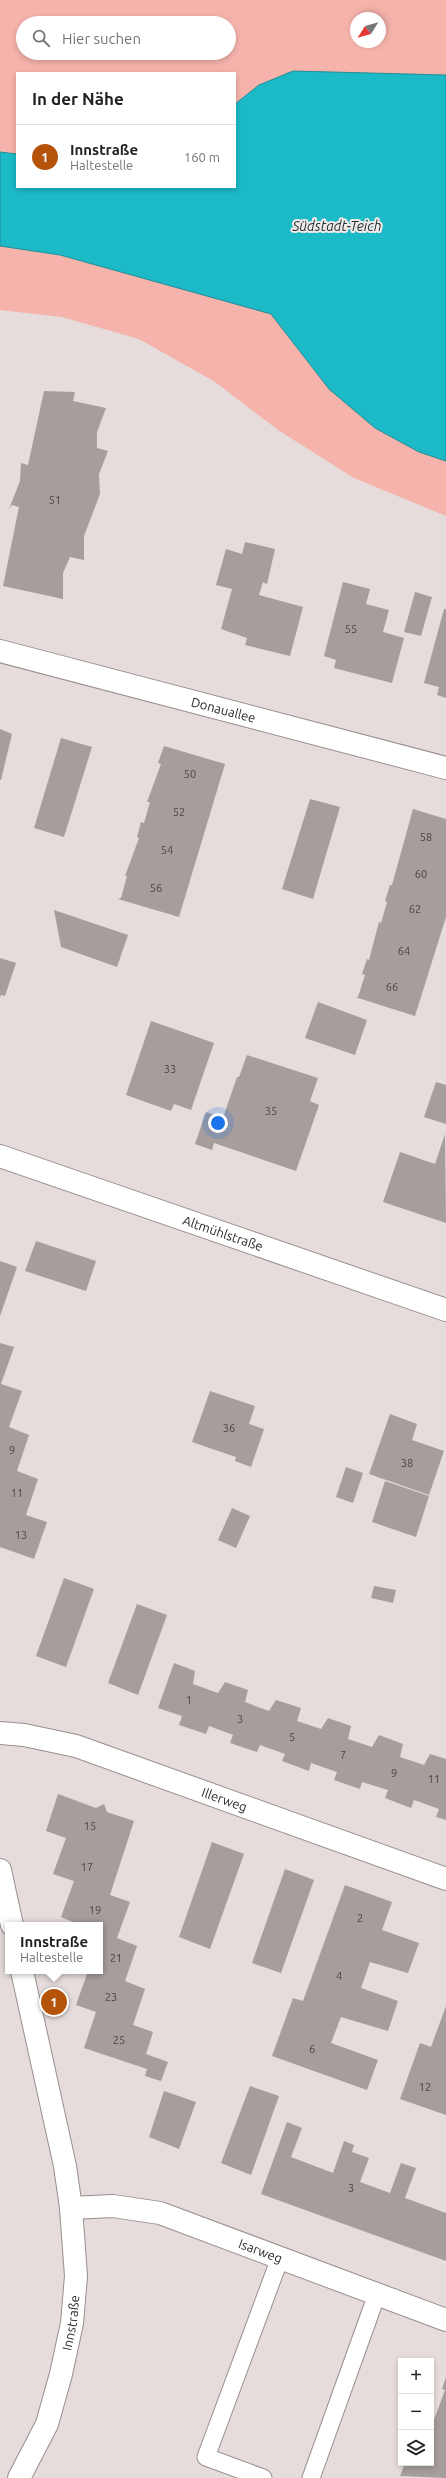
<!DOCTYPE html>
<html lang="de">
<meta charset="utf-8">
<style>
:root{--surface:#fff;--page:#f6f6f6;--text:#202124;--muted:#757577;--line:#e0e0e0;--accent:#b45309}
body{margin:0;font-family:Ubuntu,sans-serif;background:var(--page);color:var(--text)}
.controls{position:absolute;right:12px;bottom:12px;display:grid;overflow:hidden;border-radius:0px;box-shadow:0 2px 6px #0003}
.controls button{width:36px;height:36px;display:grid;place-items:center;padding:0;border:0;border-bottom:1px solid var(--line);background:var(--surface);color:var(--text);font:20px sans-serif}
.compass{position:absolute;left:350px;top:12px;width:36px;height:36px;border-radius:50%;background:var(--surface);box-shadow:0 2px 6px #0003;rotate:233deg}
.you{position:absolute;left:218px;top:1123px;width:14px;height:14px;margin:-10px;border:3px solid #fff;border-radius:50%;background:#1a73e8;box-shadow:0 0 0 6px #1a73e833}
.badge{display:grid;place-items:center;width:26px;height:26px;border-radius:50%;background:var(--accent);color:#fff;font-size:13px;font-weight:700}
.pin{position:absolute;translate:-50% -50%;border:2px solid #fff;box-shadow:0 1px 4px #0006}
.popup{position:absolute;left:5px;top:1922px;width:98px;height:52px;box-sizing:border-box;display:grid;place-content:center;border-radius:0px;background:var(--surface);filter:drop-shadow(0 1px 3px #0005);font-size:13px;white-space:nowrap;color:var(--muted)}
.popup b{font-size:15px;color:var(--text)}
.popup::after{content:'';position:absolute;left:50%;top:100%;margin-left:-8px;border:8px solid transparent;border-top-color:var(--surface)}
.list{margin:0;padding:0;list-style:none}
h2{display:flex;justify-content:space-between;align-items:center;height:52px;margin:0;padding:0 16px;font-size:17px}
h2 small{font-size:13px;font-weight:400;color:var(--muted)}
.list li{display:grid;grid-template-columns:26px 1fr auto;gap:12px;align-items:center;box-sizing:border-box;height:64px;padding:0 16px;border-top:1px solid var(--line)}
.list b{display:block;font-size:15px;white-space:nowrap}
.list p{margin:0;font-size:13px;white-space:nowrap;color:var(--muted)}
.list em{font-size:13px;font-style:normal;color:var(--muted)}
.icon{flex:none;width:22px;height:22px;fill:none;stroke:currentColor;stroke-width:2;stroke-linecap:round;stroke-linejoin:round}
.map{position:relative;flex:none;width:446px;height:2478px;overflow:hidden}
.search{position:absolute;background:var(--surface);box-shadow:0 2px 6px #0003;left:16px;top:16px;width:220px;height:44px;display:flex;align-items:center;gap:10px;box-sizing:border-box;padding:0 14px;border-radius:22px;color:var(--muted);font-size:15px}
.panel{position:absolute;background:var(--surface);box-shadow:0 2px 6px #0003;left:16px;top:72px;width:220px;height:116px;border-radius:0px}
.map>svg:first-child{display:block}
.green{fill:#f5b3ab;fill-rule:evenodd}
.water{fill:#1cb9c7;stroke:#218e97}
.building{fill:#a69d9c}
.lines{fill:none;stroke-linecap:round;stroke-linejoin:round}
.service-casing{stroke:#988f8e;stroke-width:19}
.minor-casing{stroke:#988f8e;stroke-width:24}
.service{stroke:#fff;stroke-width:17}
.minor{stroke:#fff;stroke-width:22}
.labels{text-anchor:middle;stroke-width:4;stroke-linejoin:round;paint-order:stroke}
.number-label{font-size:11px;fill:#4a4545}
.street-label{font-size:13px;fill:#2c2828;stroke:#f3e9e8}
.water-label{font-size:14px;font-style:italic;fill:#1a3134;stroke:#f3e9e8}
</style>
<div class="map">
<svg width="446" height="2478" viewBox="0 0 446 2478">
<rect width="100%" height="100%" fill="#e5dcdb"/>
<path class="green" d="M0 0H446V516L354 478 278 430 215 382 139 339 62 317 0 310ZM356 18H380V42H356ZM23 23H229V53H23ZM17 73H235V187H17Z"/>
<path class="water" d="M293 71 446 75V461L419 452 375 428 329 389 271 314 60 255 0 246V152L17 154V187H235V104L259 85Z"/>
<path class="building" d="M44 391 75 392 73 401 106 408 97 432V448L108 451 99 474 100 494 84 536V560L70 557 63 573V599L3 586 19 507 12 505 9 509 20 481 21 463 28 465Z
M245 542 275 549 267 584 263 582 259 595 303 607 290 656 245 645 247 638 221 629 232 589 216 585 226 549 242 554Z
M343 582 370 589 366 604 389 610 383 632 404 638 392 683 334 668 336 660 324 656Z
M415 592 432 597 421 636 404 632Z
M444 609H446V698L437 695 439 687 424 683Z
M0 729 12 734 1 780H0Z
M61 738 92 747 64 837 34 828Z
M164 746 225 764 179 917 118 899 121 898 127 876H125L139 838 137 837 141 822 144 823 150 802H147L161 764 158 763Z
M310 799 340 807 313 899 282 889Z
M413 809 446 819V917L415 1016 355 997H358L365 975 362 974 367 959 369 960 379 922 381 923 387 902 385 901 390 885H392Z
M54 910 128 935 117 967 61 947Z
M0 958 16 963 5 996 1 995 0 997Z
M318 1002 367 1020 355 1055 305 1038Z
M151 1021 214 1043 191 1110 174 1104 171 1111 126 1095Z
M247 1055 318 1078 310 1101 319 1105 296 1171 214 1143 212 1150 195 1144 206 1112 223 1118 237 1077H239Z
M436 1082 446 1085V1124L424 1117Z
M445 1134 446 1223 383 1202 400 1152 435 1164Z
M36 1241 96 1261 86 1291 25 1271Z
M0 1261 17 1267 0 1316Z
M0 1343 14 1347 1 1384 22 1391 9 1427 29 1435 17 1471 38 1479 26 1515 47 1522 34 1559 0 1547Z
M210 1391 255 1406 249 1424 264 1429 251 1467 235 1461 236 1457 192 1442Z
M390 1414 417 1424 412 1440 444 1451 429 1495 369 1474Z
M346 1467 363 1473 353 1503 336 1497Z
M385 1481 429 1496 416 1537 372 1522Z
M232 1508 250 1516 236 1548 218 1540Z
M64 1578 94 1589 66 1667 36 1656Z
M374 1586 396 1590 393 1603 371 1598Z
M137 1604 167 1615 138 1695 108 1683Z
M174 1663 195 1671 193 1684 218 1693 225 1682 248 1690 245 1702 269 1711 276 1700 301 1708 297 1721 321 1729 328 1718 351 1726 348 1739 372 1747 379 1735 403 1744 400 1757 424 1765 430 1754 446 1759V1820L436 1817 439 1809 414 1800 411 1808 385 1798 388 1790 362 1782 360 1789 334 1780 337 1772 311 1763 309 1771 282 1761 285 1754 260 1745 257 1752 230 1743 233 1735 209 1726 206 1734 179 1725 182 1716 158 1708Z
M58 1794 96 1808 104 1804 107 1812 134 1821 110 1895 130 1902 117 1938 137 1946 125 1981 145 1989 133 2025 153 2032 146 2054 168 2062 161 2081 145 2076 147 2069 84 2048 96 2012 76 2005 88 1971H100V1925H80L61 1917 74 1881 53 1874 66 1838 46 1831Z
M212 1842 244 1854 210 1949 179 1937Z
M285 1869 314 1880 281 1973 252 1963Z
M345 1885 392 1902 382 1930 419 1943 408 1973 370 1962 361 1988 398 2001 388 2031 341 2017 331 2043 378 2060 367 2090 272 2056 293 1998 303 2001Z
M446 2006V2115L400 2099 420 2043 431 2047Z
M250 2086 279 2096 251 2175 221 2163Z
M164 2091 196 2102 179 2149 149 2137Z
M287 2122 302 2128 291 2157 333 2173 344 2141 354 2145 352 2152 369 2158 360 2182 390 2193 401 2163 416 2168 405 2198 446 2213V2261L261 2194Z
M446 2377V2478L400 2476 405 2463H431V2428L445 2390 442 2389Z"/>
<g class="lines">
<g class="service-casing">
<path id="service" d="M263 2478 206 2457 280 2258
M311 2478 377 2294"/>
</g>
<g class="minor-casing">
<g id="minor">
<path id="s1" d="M0 651 446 768"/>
<path id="s2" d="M0 1156 446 1310"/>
<path id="s3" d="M0 1733 24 1735 76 1746 446 1879"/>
<path d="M0 1870 12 1925"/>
<path id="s4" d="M71 2208 113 2206 160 2213 446 2320"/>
<path id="s5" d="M19 2478 47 2424 61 2374 72 2323 76 2276 71 2208 65 2166 22 1971"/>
</g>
</g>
<use href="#service" class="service"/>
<use href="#minor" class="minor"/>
</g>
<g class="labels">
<g class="number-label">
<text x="55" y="504">51</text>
<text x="351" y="633">55</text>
<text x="190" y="778">50</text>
<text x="179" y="816">52</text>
<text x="426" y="841">58</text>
<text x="167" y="854">54</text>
<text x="421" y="878">60</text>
<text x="156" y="892">56</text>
<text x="415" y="913">62</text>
<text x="404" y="955">64</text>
<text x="392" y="991">66</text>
<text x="170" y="1073">33</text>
<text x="271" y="1115">35</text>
<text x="229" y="1432">36</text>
<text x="12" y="1454">9</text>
<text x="407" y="1467">38</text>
<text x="17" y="1497">11</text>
<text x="21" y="1539">13</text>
<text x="189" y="1704">1</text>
<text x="240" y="1723">3</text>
<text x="292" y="1741">5</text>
<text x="343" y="1759">7</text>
<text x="394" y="1777">9</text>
<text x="434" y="1783">11</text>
<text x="90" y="1830">15</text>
<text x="87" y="1871">17</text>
<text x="95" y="1914">19</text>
<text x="360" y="1922">2</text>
<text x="116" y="1962">21</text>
<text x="339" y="1980">4</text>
<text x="111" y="2001">23</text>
<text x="119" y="2044">25</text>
<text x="312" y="2053">6</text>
<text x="425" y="2091">12</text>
<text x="351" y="2192">3</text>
</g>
<g class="street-label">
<text dy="5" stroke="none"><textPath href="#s1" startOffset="231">Donauallee</textPath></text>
<text dy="5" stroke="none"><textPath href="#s2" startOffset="236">Altmühlstraße</textPath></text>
<text dy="5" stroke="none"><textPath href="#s3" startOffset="235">Illerweg</textPath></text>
<text dy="5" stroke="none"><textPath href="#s4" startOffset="197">Isarweg</textPath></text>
<text dy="5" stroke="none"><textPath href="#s5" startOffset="165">Innstraße</textPath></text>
</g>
<g class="water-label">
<text x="337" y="231">Südstadt-Teich</text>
</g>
</g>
</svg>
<div class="controls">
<button>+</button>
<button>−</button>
<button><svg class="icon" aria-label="layers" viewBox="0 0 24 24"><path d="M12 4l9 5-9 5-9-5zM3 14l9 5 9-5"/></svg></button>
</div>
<svg class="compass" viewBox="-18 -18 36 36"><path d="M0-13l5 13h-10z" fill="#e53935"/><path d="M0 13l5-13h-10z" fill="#757577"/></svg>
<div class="you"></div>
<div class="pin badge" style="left:54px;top:2002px">1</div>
<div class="popup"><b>Innstraße</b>Haltestelle</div>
<div class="search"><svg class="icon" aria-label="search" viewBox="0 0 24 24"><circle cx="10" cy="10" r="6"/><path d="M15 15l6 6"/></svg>Hier suchen</div>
<section class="panel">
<h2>In der Nähe<small></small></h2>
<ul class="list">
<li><span class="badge">1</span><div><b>Innstraße</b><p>Haltestelle</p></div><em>160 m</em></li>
</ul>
</section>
</div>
